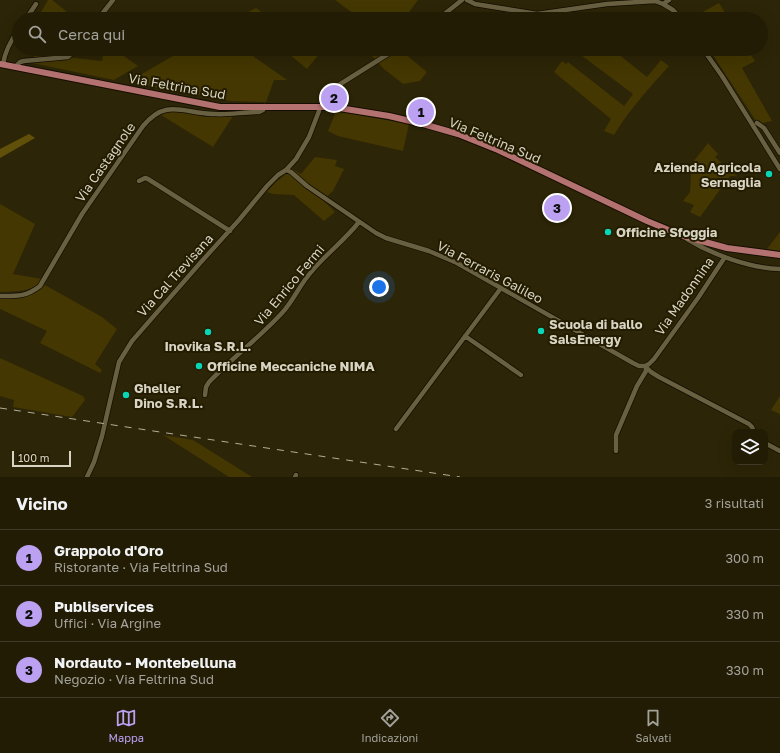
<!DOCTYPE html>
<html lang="it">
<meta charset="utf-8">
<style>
:root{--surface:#221c05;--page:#2a250f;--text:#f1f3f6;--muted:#a2a19a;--line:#3f3a27;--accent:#bca0f2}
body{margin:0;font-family:"Golos Text",sans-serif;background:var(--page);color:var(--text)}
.controls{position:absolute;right:12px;bottom:12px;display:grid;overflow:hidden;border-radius:8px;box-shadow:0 4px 16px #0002}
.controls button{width:36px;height:36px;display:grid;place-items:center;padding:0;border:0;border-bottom:1px solid var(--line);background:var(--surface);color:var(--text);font:20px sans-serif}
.scale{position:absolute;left:12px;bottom:10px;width:59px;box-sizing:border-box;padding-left:4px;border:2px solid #d8d4c3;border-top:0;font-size:11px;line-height:14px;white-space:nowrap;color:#d8d4c3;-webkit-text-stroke:3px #231c00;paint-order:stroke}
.you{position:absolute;left:379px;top:287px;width:14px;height:14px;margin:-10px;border:3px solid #fff;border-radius:50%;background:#1a73e8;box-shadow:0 0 0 6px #1a73e833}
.badge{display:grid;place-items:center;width:26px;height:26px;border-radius:50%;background:var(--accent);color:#111;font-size:13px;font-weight:700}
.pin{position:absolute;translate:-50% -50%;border:2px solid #fff;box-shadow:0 1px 4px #0006}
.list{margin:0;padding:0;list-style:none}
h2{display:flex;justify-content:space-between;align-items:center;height:52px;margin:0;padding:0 16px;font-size:17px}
h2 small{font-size:13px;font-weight:400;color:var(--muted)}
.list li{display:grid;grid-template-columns:26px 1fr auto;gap:12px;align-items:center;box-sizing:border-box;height:56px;padding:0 16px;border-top:1px solid var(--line)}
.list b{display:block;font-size:15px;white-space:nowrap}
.list p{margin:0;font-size:13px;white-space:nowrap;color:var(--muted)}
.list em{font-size:13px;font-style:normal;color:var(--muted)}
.icon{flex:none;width:22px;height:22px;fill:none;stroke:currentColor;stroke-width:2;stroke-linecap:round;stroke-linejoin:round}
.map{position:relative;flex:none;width:780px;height:477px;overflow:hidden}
.search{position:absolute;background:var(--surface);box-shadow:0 4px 16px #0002;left:12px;right:12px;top:12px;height:44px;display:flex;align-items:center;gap:10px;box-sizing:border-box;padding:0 14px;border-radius:22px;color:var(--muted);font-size:15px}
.sheet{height:220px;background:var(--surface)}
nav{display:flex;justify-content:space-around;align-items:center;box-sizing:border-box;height:56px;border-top:1px solid var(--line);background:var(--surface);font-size:11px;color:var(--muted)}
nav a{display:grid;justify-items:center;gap:2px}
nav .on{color:var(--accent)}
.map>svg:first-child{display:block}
.green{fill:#443701}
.forest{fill:#605009}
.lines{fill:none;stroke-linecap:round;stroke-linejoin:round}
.minor-casing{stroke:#140e00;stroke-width:6}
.major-casing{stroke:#140e00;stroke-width:8}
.minor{stroke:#696042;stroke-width:4.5}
.major{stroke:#b37170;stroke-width:6}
.rail{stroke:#b3ae9a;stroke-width:1;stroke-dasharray:7 7;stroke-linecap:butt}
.poi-dot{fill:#07d5b6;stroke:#231c00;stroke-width:1.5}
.labels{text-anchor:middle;stroke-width:4;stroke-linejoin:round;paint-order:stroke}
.street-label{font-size:13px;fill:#d8d4c3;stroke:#231c00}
.poi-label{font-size:13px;font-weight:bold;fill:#d8d4c3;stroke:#231c00;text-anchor:start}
</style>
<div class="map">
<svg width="780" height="477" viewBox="0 0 780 477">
<rect width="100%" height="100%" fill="#2d2507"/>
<path class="green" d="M48 0H52L76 19H37Z
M335 0H418L404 19H361Z
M719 3 729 19H690Z
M256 8 271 19H242L239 17Z
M36 49H72L66 57 102 61 104 49H114L138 66 114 80 32 63Z
M185 49H248L246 51 287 80H274L266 102 231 101 128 82Z
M283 49H314L320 53 307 69Z
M372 49H399L427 72 420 81 403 84 384 69 372 56Z
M581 49H612L647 77 661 60 669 66C649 88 629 110 614 135L604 131 611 119 554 72 562 61 566 64 568 62 624 106 633 94 577 52Z
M709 49H747L755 61 742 68 772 121 758 124Z
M170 111 206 116H233L213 147 161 115Z
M336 111 409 124 403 151 338 136 328 131Z
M708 143 718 154 715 157 737 176H730L700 217 690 212 694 205 683 201 690 192 691 173 686 171Z
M315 157 337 160 335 166 344 169 333 191 323 200 335 212 324 221 294 195 273 194 267 192 275 183 292 169 301 174Z
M0 204 35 224 13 274 42 279C34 293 14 291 0 292Z
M780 232V251L767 249Z
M45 285 102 317 117 329 95 364 102 370 100 373 40 343 47 331 0 309V298C17 297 33 298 45 285Z
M0 358 83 396 85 400 72 417 13 407 14 400 0 396Z
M780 396V414L771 410Z
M163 435 193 440 252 477H229Z"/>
<path class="forest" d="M29 134 35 138 0 158V149Z"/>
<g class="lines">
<g class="minor-casing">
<path id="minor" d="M467 0 475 4 537 14 607 4 655 1 663 4 673 10 681 19
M663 4 669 0
M26 19 36 4
M98 19 113 0
M438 19 462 0
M703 49 722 76 780 169
M3 64C5 51 11 40 19 29
M15 67 20 62 24 61 68 57 76 49
M322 107 324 96 334 88 396 49
M757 123 764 128 780 153
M286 170 291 172 307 186 376 233 386 238 429 251 457 263 633 363 639 366H645
M139 181 145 178 148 179 230 231
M687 239C713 255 750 268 780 269
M0 296C17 296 26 297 40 286L82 214 143 126C167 97 184 114 215 114 229 115 244 112 259 112L263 110 265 106
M465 336 521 375
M645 366 649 364 654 359 698 298 725 257
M645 366 651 372 659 377 749 424 752 427 754 432
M205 395 206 387 209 382C232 358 259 338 282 313 294 300 300 284 312 271 326 254 345 240 359 222
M396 429 501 288
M765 443 780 451
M616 451V435L637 386 646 371V367
M87 477 94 462 102 436 119 362 132 341 201 262 239 220 267 186 278 175 286 170 296 159 309 137 319 111
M295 477 296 475"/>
</g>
<g class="major-casing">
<path id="major" d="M0 64 220 107H333L389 116 423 124 458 134 498 150 647 221 683 236 727 248 780 255"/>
</g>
<use href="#minor" class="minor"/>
<use href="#major" class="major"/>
<path class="rail" d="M0 408 460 477"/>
</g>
<g class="poi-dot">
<circle cx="769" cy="174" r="4"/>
<circle cx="608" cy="232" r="4"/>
<circle cx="541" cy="331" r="4"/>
<circle cx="208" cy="332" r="4"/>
<circle cx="199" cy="366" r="4"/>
<circle cx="126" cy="395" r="4"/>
</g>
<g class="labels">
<g class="street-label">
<text transform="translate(177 86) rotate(10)" y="5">Via Feltrina Sud</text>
<text transform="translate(495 140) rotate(23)" y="5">Via Feltrina Sud</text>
<text transform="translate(105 162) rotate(-55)" y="5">Via Castagnole</text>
<text transform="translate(490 272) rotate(28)" y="5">Via Ferraris Galileo</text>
<text transform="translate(175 275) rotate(-48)" y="5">Via Cal Trevisana</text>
<text transform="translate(289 285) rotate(-50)" y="5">Via Enrico Fermi</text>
<text transform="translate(684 296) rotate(-55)" y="5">Via Madonnina</text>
</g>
<g class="poi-label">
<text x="761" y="172" text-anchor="end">Azienda Agricola<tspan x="761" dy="15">Sernaglia</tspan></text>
<text x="616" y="237">Officine Sfoggia</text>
<text x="549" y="329">Scuola di ballo<tspan x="549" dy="15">SalsEnergy</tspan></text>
<text x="208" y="351" text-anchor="middle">Inovika S.R.L.</text>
<text x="207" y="371">Officine Meccaniche NIMA</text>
<text x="134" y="393">Gheller<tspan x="134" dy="15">Dino S.R.L.</tspan></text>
</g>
</g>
</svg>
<div class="controls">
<button><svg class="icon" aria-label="layers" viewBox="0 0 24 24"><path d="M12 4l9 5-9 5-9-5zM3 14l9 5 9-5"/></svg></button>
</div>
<div class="scale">100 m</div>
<div class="you"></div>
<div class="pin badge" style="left:421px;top:112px">1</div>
<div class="pin badge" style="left:334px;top:98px">2</div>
<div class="pin badge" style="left:557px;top:208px">3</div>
<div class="search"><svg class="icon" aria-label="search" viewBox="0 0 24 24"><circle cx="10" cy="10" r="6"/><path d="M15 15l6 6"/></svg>Cerca qui</div>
</div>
<section class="sheet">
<h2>Vicino<small>3 risultati</small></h2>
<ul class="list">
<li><span class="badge">1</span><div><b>Grappolo d'Oro</b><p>Ristorante · Via Feltrina Sud</p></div><em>300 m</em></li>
<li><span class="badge">2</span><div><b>Publiservices</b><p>Uffici · Via Argine</p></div><em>330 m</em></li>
<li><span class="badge">3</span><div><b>Nordauto - Montebelluna</b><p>Negozio · Via Feltrina Sud</p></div><em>330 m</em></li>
</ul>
</section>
<nav>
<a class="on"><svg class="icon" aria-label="map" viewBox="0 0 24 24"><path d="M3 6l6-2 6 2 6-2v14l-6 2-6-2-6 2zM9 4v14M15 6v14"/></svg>Mappa</a>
<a><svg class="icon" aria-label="directions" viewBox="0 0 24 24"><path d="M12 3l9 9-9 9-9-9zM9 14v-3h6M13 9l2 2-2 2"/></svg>Indicazioni</a>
<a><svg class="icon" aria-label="saved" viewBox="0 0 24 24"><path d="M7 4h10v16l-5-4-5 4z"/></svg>Salvati</a>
</nav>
